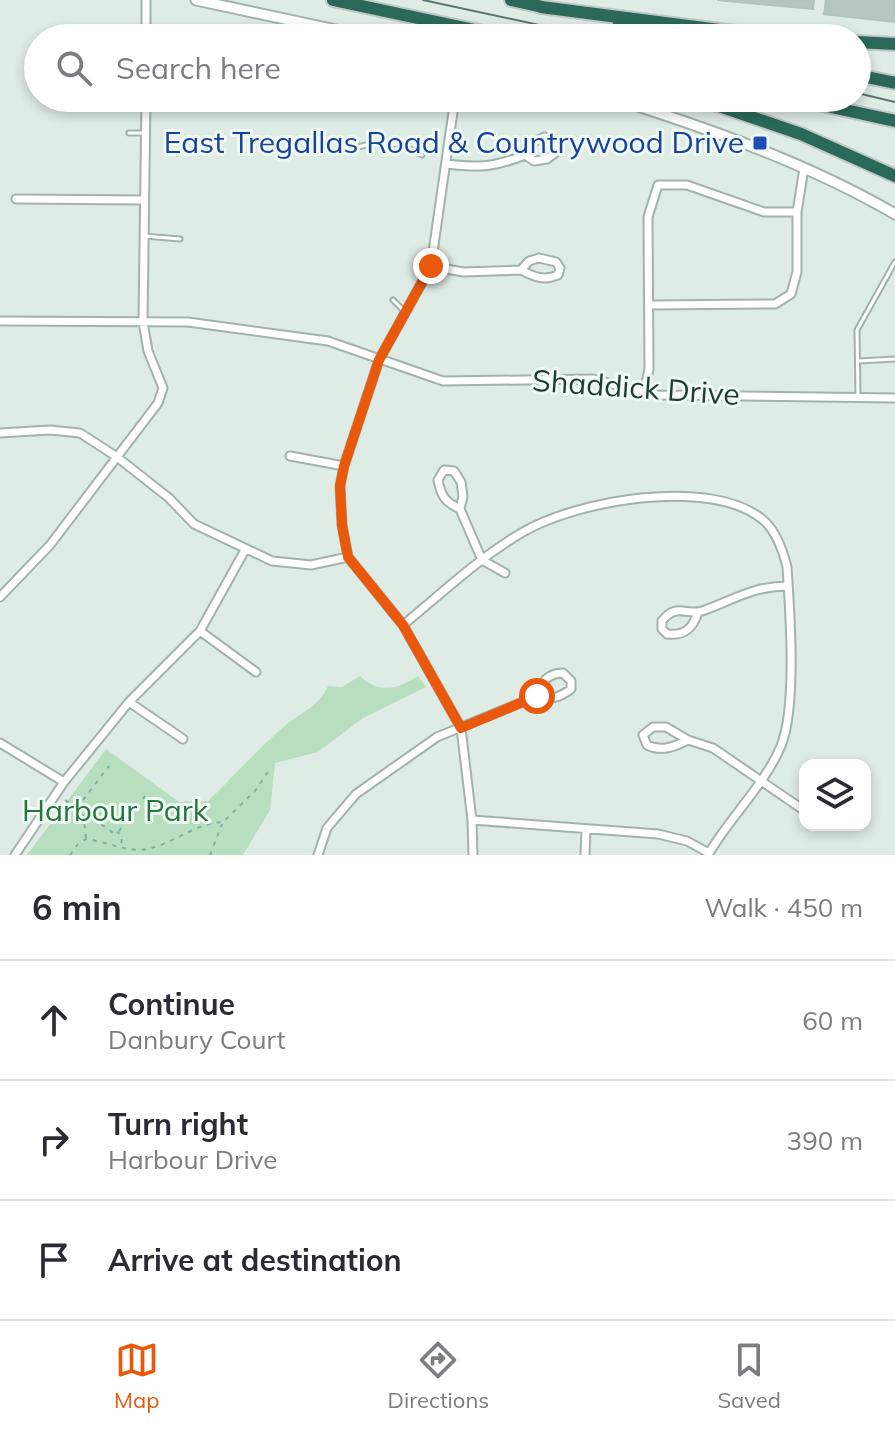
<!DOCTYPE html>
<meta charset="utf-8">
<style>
:root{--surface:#fff;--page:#f7f7f7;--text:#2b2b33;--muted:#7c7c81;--line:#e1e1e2;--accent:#ea580c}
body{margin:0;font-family:Mulish,sans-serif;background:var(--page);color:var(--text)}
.controls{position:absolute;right:24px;bottom:24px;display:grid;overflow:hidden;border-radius:16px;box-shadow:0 4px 12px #0003}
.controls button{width:72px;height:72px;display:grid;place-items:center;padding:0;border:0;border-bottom:2px solid var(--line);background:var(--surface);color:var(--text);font:40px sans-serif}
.stop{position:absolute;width:24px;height:24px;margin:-18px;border:6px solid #ea580c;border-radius:50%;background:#fff}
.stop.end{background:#ea580c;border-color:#fff;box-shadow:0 2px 8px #0008}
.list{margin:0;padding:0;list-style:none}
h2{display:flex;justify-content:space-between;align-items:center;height:104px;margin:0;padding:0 32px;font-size:34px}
h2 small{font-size:26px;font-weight:400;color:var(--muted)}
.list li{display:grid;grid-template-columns:52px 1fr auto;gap:24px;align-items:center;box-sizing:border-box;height:120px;padding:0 32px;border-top:2px solid var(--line)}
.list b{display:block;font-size:30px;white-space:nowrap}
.list p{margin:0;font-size:26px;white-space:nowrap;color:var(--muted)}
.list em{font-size:26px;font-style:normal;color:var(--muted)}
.icon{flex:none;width:44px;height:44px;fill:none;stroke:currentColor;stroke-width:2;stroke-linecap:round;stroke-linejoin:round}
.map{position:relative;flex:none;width:895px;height:855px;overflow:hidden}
.search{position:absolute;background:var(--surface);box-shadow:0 4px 12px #0003;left:24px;right:24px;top:24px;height:88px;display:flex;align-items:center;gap:20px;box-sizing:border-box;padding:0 28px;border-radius:44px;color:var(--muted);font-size:30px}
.sheet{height:464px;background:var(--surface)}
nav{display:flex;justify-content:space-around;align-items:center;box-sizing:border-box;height:112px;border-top:2px solid var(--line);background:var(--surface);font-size:22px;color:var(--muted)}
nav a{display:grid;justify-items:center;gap:4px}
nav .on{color:var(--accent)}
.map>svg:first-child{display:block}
.green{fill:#b7debf}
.building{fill:#b4c6be;stroke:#b1c5bc;stroke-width:2}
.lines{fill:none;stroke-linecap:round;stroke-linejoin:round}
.service-casing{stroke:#a2b3ac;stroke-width:7}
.minor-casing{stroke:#a2b3ac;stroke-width:11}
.tertiary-casing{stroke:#a2b3ac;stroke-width:13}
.motorway-casing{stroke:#c0c8c6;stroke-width:16}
.path{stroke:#7eb09e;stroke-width:2;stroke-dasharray:4 6;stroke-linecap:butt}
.service{stroke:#fff;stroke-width:3}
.minor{stroke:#fff;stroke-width:7}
.tertiary{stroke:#fff;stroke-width:9}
.motorway{stroke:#2a6959;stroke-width:12}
.tram{stroke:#59786e;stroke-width:2}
.route{stroke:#ea580c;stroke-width:10}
.transit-dot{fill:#1a4fb4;stroke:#f0f8f3;stroke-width:3}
.labels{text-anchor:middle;stroke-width:6;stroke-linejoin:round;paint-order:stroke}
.transit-label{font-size:30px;fill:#164399;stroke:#f0f8f3;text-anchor:end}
.street-label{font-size:30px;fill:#1f3c33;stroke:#f0f8f3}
.park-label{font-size:30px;fill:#287542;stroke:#f0f8f3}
</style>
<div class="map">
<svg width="895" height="855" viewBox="0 0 895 855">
<rect width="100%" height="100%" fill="#dfebe5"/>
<path class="green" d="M360 676C379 694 397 690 418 676L426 687 363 718 318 752 275 763 270 810 243 855H27L106 749 179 802 208 801C232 778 254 753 279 731 296 714 318 709 328 686L342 687Z"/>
<path class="building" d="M717 0H814L813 9Z
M826 0H895V22L824 14Z"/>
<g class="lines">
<g class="service-casing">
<path id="service" d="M129 133H145
M349 150C376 140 397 140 422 155
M144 236 180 239
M393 300 405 312
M859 361 895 359
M858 396 857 330 895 262"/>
</g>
<g class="minor-casing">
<path id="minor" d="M146 0V38
M455 98 431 266 379 360 344 466 340 486 342 525 348 557 403 625 461 728 472 820 473 855
M447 164C480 168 494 167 525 155L527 146 544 137 554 139 557 145 555 153 547 159 534 161 525 155
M16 199 143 200
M539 258 556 262 560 268 558 275C544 281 534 277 521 270L529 261Z
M431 266 463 272 521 270
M650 305 775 304 791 294 797 272V212L804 168
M0 321 188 322 328 341 443 381 593 379 657 395 895 398
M644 391 649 369 648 217 658 185H687L764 212H797
M0 433 50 430 80 433 117 457 169 498 194 524 272 561 311 565 348 557
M290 456 344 466
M460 509C445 502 441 496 438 480L444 470 454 471 461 482 463 496 460 509 482 560 505 573
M0 597 50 545 158 403 163 388 148 351 143 322 146 98
M698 612C693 629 684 636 667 634L662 629V621C677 602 686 616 702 611 734 600 752 586 788 586
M403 625C442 593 480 557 523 532 578 500 710 477 762 519 776 530 783 551 787 567 790 612 797 706 781 746 764 786 729 818 708 855
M200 631 256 672
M129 702 183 739
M688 740C674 747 661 752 647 745L643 735 653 727H666L688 740 713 748 805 811
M0 743 64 782
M472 820 658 834 687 841 709 853
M15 855 64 782 129 702 200 631 245 550
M318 855 327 828 356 794 437 737 537 696C551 700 559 698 571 689V681L563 673C548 673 540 683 537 696
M585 855 586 829"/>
</g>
<g class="tertiary-casing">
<path id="tertiary" d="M196 0 373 38
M613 98C710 129 807 163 895 214"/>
</g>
<g class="motorway-casing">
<path id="motorway" d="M333 0 512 38
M511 0 547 8
M541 7 727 31 807 38
M619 24 683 38
M857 42 895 44
M857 75 895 83
M696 98 801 134 895 176
M790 98 895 121"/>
</g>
<path class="path" d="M65 800 82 810
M77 808 109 766
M119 831 145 796
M86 838 83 811 116 835 118 832 122 838 121 844
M70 855 78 844 86 839C103 841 120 849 137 850 167 850 192 823 223 822L255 791 270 769
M210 855 222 824"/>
<use href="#service" class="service"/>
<use href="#minor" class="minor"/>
<use href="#tertiary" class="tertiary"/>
<use href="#motorway" class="motorway"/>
<path class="tram" d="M423 0 600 38
M591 30 630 38
M857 93 895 102"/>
</g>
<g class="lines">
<path class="route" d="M431 266 379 360 344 466 340 486 342 525 348 557 403 625 461 728 537 696"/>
</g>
<rect class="transit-dot" x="752" y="135" width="16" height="16" rx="4"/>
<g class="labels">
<g class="transit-label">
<text x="744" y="153">East Tregallas Road &amp; Countrywood Drive</text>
</g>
<g class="street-label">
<text transform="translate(636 388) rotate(4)" y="10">Shaddick Drive</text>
</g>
<g class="park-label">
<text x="115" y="821">Harbour Park</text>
</g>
</g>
</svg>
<div class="controls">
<button><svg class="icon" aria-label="layers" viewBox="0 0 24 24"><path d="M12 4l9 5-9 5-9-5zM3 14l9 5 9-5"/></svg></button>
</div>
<div class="stop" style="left:537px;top:696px"></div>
<div class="stop end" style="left:431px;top:266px"></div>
<div class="search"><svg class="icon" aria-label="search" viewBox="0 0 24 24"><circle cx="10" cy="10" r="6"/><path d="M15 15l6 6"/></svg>Search here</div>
</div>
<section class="sheet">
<h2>6 min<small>Walk · 450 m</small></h2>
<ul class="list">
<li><svg class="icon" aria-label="ahead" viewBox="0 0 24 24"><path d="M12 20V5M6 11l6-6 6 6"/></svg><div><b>Continue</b><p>Danbury Court</p></div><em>60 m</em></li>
<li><svg class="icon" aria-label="right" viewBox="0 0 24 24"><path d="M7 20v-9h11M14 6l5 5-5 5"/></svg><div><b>Turn right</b><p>Harbour Drive</p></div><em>390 m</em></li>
<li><svg class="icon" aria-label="arrive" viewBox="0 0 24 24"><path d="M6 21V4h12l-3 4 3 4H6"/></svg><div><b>Arrive at destination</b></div></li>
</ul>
</section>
<nav>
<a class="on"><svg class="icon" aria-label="map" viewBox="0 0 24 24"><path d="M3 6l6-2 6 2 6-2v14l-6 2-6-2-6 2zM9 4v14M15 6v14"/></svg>Map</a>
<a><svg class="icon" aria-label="directions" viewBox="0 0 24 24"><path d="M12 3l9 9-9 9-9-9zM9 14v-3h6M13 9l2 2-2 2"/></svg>Directions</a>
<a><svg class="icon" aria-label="saved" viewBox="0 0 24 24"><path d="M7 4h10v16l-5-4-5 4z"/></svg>Saved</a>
</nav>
